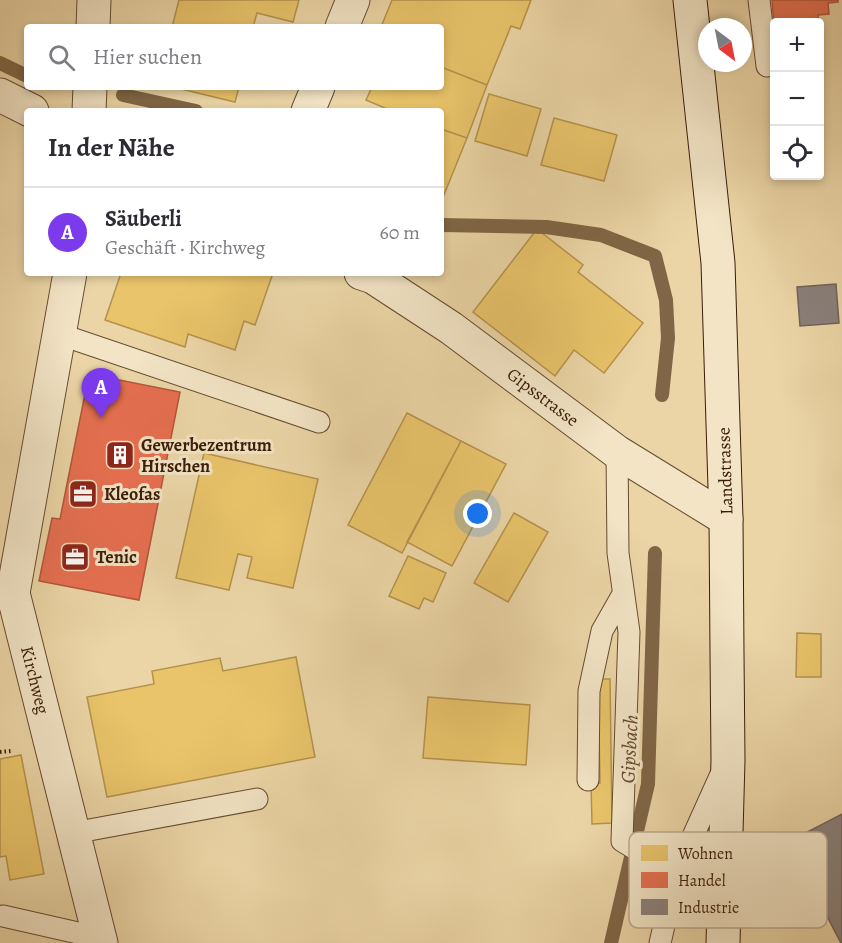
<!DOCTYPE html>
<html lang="de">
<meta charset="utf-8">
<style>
:root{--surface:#fff;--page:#f2f2f3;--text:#2b2b33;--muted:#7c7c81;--line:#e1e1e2;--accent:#7c3aed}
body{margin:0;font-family:Alegreya,serif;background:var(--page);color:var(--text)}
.controls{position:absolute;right:18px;top:18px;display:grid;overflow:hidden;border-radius:6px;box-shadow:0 3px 9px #0003}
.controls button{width:54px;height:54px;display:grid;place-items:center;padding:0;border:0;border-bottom:2px solid var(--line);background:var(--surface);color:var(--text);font:30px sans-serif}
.compass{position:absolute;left:698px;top:18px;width:54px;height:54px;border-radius:50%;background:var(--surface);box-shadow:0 3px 9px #0003;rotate:148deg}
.you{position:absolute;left:478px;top:514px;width:21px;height:21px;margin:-15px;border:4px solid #fff;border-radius:50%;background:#1a73e8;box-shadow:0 0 0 9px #1a73e833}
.badge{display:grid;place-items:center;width:39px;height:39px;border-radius:50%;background:var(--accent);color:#fff;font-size:20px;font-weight:700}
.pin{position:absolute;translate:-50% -50px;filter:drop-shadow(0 2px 3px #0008)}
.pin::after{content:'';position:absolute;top:32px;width:21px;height:18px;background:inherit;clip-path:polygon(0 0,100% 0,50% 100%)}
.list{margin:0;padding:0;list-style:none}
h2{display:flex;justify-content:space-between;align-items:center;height:78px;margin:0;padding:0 24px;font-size:26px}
h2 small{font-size:20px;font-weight:400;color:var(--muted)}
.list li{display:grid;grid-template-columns:39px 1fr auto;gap:18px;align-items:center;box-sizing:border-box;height:90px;padding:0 24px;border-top:2px solid var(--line)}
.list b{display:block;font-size:22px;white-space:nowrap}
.list p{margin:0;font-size:20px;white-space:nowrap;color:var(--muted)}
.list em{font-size:20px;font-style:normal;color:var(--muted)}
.icon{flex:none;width:33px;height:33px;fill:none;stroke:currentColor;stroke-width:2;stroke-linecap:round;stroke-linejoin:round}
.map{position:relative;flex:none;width:842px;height:943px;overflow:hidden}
.search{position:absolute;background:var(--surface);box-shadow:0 3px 9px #0003;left:24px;top:24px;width:420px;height:66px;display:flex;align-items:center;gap:15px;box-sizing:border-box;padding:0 21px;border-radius:6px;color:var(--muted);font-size:22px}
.panel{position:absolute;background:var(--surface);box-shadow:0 3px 9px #0003;left:24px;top:108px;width:420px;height:168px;border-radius:6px}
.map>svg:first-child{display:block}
.homes{fill:#e9c46a;stroke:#b4924d;stroke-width:1.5}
.shops{fill:#e76f51;stroke:#b3563b;stroke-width:1.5}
.industry{fill:#8a817c;stroke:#726359;stroke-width:1.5}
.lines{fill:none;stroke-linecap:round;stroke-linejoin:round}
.stream{stroke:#806646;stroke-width:14}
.service-casing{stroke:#664b30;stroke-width:23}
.minor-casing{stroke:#664b30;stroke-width:35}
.secondary-casing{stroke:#3a1d08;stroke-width:35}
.path{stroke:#3a1d08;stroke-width:4;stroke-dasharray:1.5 3;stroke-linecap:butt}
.service{stroke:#f2e4c5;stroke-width:21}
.minor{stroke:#f2e4c5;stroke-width:33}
.secondary{stroke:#f2e4c5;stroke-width:33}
.labels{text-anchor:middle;stroke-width:6;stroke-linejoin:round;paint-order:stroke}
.street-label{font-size:18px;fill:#3a1d08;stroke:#f2e4c5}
.poi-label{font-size:18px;font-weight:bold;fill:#3a1d08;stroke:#f2e4c5;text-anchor:start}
.water-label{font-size:20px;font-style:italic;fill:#63472c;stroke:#f2e4c5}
.key{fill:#f2e4c5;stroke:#bba88c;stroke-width:1.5}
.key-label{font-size:16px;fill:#3a1d08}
</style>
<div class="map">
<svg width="842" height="943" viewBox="0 0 842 943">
<rect width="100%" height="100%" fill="#ebd5a6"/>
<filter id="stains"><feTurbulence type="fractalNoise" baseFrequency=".00333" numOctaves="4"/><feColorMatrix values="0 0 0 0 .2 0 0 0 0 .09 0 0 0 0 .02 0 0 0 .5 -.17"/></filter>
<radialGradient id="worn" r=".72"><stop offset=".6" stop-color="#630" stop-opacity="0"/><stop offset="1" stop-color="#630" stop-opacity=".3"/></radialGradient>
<path class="homes" d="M179 0H299L293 22 257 13 253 27H172Z
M392 0H531L520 29 511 26 487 85 441 67V27H381Z
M441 67 487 85 467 138 441 129V111H392L366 100 372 87H441Z
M173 87H239L235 102Z
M489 94 541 109 527 156 475 141Z
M554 118 617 135 604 181 541 165Z
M441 129 467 138 441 202Z
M537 229 583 265 578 272 643 323 604 373 574 350 555 376 473 312Z
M121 273H273L255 325 244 321 235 350 188 334 185 347 105 320Z
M407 413 461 441 402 553 348 525Z
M461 441 506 464 452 566 407 542Z
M204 453 318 479 293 588 247 578 252 557 238 554 229 590 176 578Z
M514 513 548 532 508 602 474 583Z
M408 556 446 573 433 602 424 598 419 609 389 596Z
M797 633 821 634V677H796Z
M296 657 315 757 107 797 87 697 154 684 152 671 220 658 223 671Z
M598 679H610L612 823 592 824 591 783H600Z
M428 697 530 705 526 765 423 758Z
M21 755 44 874 10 880 6 856 0 857V759Z"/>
<path class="shops" d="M772 0H838V2L828 3 829 14 818 15 819 22 774 24Z
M89 374 180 392 139 600 39 581 52 518 60 519Z"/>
<path class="industry" d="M836 284 839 323 800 326 797 287Z
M842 814V943H841L788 842Z"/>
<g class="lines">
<path class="stream" d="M0 63 27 76
M123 95 196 111
M441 225 546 227 601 235 655 256 666 300 668 338 662 395
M611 943 648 784 655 553"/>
<g class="service-casing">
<path id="service" d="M759 0 767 66
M59 334 319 422
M617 452 618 553 629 632 622 841 676 874
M588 780 589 691 602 631 623 594
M73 833 257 799
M3 916 100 938
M660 943 676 874 721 774"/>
</g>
<g class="minor-casing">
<path id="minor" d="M93 27 94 0
M342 27 353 0
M0 95 32 111
M89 111 90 87
M308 111 318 87
M70 273 13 593 101 943
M361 273 373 277 451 328 617 452 726 519"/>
</g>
<g class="secondary-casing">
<path id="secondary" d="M690 0 718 263 726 519 727 653 728 760 723 943"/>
</g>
<path class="path" d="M0 752 11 751"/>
<use href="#service" class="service"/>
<use href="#minor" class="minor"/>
<use href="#secondary" class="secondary"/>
</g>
<defs>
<g id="building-square" transform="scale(1.5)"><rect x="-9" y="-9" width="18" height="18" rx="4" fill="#8f2418" stroke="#f2e4c5"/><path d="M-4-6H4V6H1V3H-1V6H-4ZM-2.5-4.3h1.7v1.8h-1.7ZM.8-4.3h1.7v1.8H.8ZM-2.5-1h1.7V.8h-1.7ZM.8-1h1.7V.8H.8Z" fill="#fff"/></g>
<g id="office-square" transform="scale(1.5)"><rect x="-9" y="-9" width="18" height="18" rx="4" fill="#8f2418" stroke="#f2e4c5"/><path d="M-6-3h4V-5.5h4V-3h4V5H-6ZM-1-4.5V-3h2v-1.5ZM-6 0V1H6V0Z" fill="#fff"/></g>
</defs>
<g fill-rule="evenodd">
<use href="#building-square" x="120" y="455"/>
<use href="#office-square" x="83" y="494"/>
<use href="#office-square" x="75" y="557"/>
</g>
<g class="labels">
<g class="street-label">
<text transform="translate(543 397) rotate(37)" y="6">Gipsstrasse</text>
<text transform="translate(725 471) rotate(-92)" y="6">Landstrasse</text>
<text transform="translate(35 680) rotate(76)" y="6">Kirchweg</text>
</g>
<g class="poi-label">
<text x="141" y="451">Gewerbezentrum<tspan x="141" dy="21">Hirschen</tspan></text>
<text x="104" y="500">Kleofas</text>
<text x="96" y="563">Tenic</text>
</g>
<g class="water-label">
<text transform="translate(629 749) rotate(-87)" y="7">Gipsbach</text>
</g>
</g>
<rect x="629" y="832" width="198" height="96" rx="9" class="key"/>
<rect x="641" y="845" width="27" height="16" fill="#e9c46a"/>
<rect x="641" y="872" width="27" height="16" fill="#e76f51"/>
<rect x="641" y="899" width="27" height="16" fill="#8a817c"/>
<g class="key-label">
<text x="678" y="859">Wohnen</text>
<text x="678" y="886">Handel</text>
<text x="678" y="913">Industrie</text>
</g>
<rect width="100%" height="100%" filter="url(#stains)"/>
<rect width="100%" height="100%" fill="url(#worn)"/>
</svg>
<div class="controls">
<button>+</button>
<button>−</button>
<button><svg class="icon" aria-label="locate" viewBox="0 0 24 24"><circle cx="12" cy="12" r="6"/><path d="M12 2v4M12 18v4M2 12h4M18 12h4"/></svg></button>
</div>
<svg class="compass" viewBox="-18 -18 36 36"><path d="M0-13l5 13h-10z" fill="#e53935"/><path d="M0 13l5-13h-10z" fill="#7c7c81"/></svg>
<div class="you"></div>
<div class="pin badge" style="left:101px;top:418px">A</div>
<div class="search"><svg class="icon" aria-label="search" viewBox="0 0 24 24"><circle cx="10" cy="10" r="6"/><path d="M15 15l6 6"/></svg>Hier suchen</div>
<section class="panel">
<h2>In der Nähe<small></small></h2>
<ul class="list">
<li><span class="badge">A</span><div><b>Säuberli</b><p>Geschäft · Kirchweg</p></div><em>60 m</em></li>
</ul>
</section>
</div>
